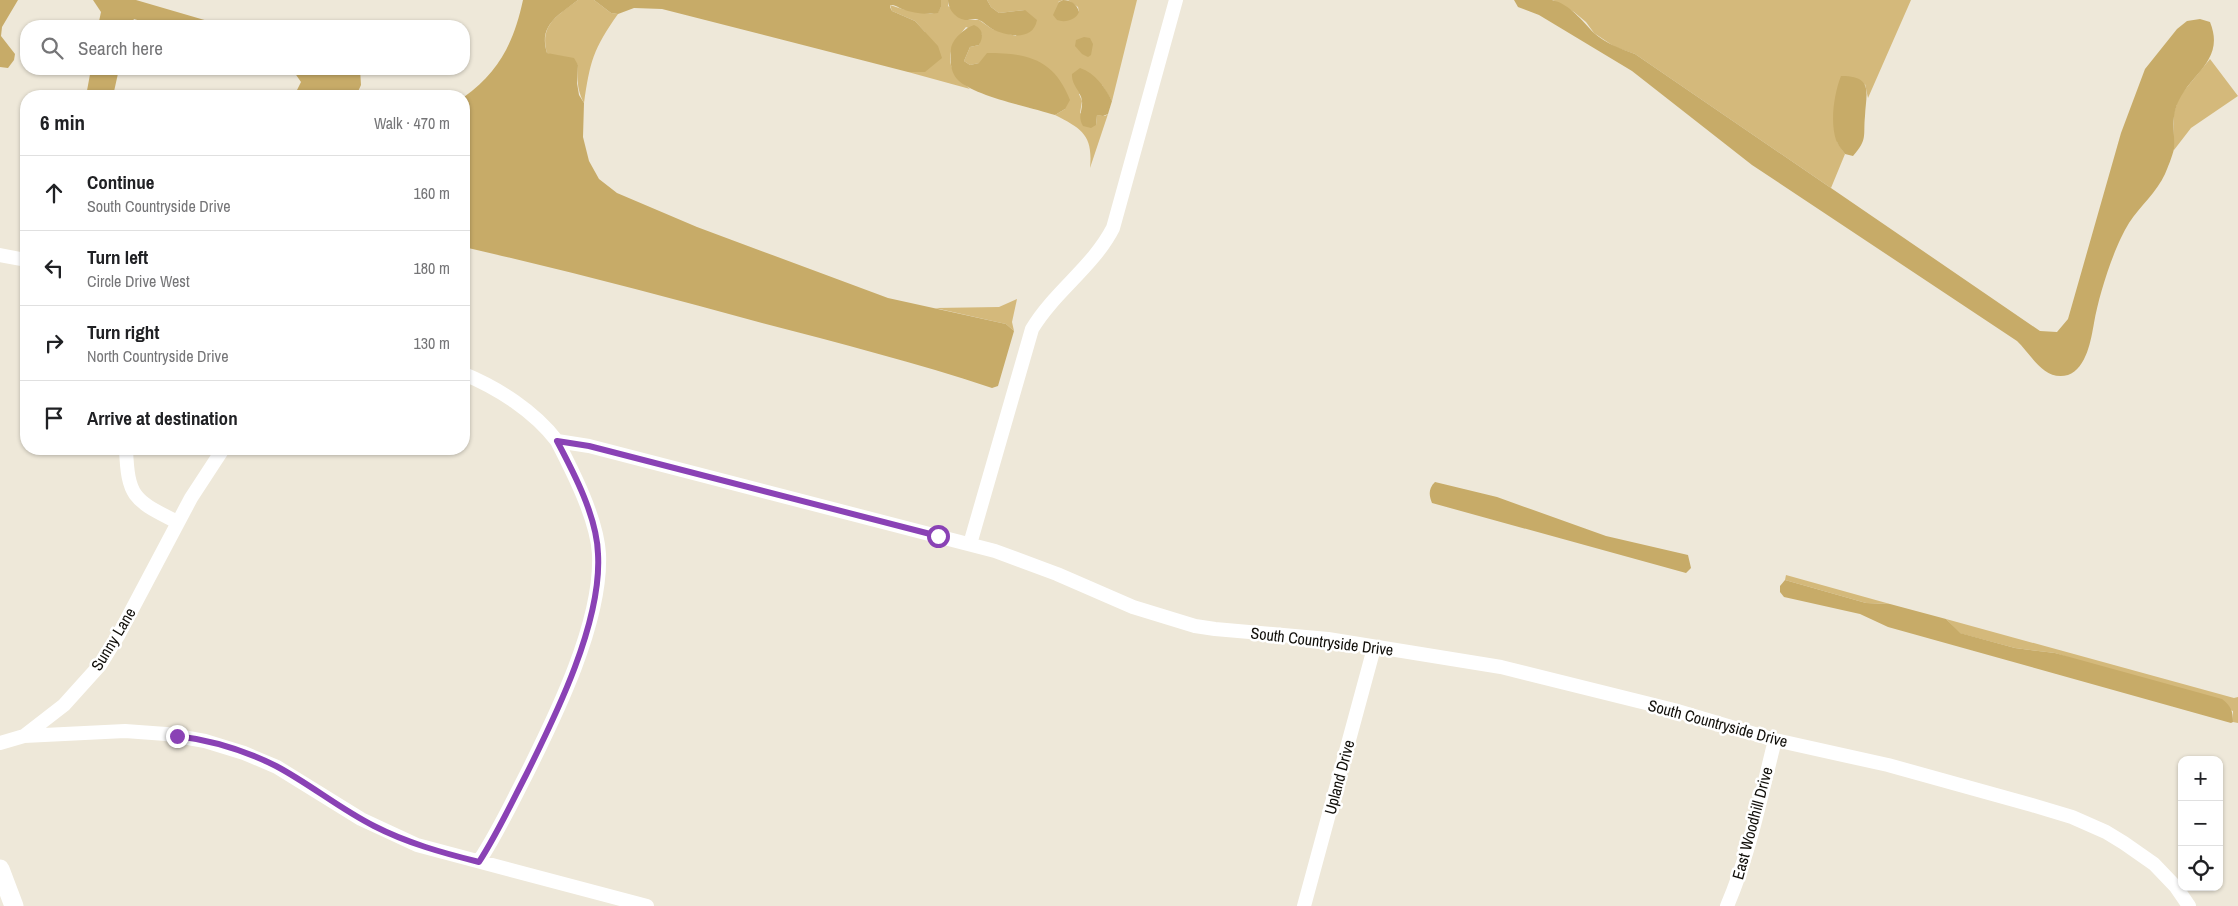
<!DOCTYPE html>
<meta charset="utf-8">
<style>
:root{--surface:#fff;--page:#f2f2f2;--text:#202124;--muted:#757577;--line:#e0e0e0}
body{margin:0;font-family:"Archivo Narrow",sans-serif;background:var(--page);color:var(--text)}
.controls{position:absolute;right:15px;bottom:15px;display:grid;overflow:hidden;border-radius:10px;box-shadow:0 1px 4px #0004}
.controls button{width:45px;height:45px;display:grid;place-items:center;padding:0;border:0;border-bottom:1px solid var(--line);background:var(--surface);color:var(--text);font:25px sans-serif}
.stop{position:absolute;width:15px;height:15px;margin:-11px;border:4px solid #8a42b5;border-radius:50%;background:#fff}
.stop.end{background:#8a42b5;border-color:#fff;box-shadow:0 1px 5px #0008}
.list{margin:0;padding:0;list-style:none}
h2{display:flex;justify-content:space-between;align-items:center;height:65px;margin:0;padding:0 20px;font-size:21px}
h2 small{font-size:16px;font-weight:400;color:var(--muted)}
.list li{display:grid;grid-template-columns:32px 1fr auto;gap:15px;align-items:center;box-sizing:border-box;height:75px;padding:0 20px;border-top:1px solid var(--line)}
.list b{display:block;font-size:19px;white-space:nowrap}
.list p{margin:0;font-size:16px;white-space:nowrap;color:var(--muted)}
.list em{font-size:16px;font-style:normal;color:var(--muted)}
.icon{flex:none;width:28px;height:28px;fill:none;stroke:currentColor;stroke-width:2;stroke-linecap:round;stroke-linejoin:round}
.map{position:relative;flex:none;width:2238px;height:906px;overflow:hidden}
.search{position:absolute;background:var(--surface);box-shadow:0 1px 4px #0004;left:20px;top:20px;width:450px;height:55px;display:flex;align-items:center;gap:12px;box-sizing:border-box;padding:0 18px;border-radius:20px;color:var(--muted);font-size:19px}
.panel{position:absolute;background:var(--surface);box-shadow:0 1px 4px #0004;left:20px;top:90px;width:450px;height:365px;border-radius:20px}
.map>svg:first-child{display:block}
.green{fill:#d4b97b}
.forest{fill:#c7ab68}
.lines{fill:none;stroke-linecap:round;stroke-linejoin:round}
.street{stroke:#fff;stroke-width:14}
.secondary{stroke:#fff;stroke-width:19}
.route{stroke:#8a42b5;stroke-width:6}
.labels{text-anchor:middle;stroke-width:5;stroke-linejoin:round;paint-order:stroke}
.street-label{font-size:16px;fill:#100e09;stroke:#fff}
</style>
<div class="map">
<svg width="2238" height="906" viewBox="0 0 2238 906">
<rect width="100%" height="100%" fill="#eee8d9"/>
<path class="green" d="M578 0H594L611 13 618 14C593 49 590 62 584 103 577 90 577 79 578 65 562 52 562 59 547 53 539 25 558 15 578 0Z
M941 0H948V6L969 20H979L992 29 1016 36 1025 10 999 13 991 7 987 0H1063L1058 2 1079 12 1078 7 1068 0H1137L1112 101 1102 85 1079 94 1082 101 1080 113 1096 125 1097 115 1105 116 1108 114 1090 168C1093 136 1083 129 1055 115L1065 109 979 63 970 65 964 61 970 47 979 45 982 34 966 27C945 52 943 67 970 89L908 72H925V32L915 21 892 11 890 5 902 9 930 14 938 12 941 7Z
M1553 0H1911L1868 98 1865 84 1837 142 1845 154 1831 188 1635 54 1615 47 1594 33 1586 22 1574 12Z
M2210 59 2238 96 2191 128 2174 150V113L2179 97Z
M1017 299 1012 322 1014 331 1006 324 935 308 999 307Z
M1786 575 1890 604 1866 603 1785 580Z
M1946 619 2234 698 2238 697V723L2233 722V711L2055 653 2015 648 1959 633Z"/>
<path class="forest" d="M0 0H18L2 27 1 36 15 54 14 60 8 68 0 67Z
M93 0H136L225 26H157L134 19 130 26H98L101 12Z
M523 0H578C559 15 538 25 547 53L574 58 578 65 577 83 579 95 584 103 583 137 589 161 599 179 617 193 697 227 888 298 1006 324 1014 331 998 386 992 388C917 363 839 343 762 323 663 296 564 270 464 247V97C499 72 514 42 523 0Z
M594 0H941V7L938 13C927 15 912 13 902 9 897 7 896 5 890 5V7L892 11 915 21 938 46 942 58 925 72H908L662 9 634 8 618 14 611 13Z
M948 0H987L991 7 999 13 1025 10 1037 20C1033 42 1007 36 992 29 987 26 984 22 979 20 975 18 972 20 967 20 957 20 948 10 948 0Z
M1063 0C1071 0 1077 4 1079 12 1076 20 1065 23 1057 20L1053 15 1059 2Z
M1514 0C1526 0 1541 0 1552 0 1570 4 1582 21 1594 33 1605 43 1621 49 1635 54L2040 331 2057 332 2068 319 2121 133 2145 69 2177 29 2187 21 2200 19 2210 22C2227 64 2184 75 2175 111 2172 123 2175 137 2174 149 2172 157 2168 167 2165 174 2157 192 2140 206 2129 223 2114 247 2099 294 2094 323 2091 339 2087 368 2068 375 2044 382 2031 354 2017 341L1752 165 1632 71 1539 15 1518 7Z
M974 25C983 29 984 36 979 45L970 47 964 61 970 65 979 63 987 53C1028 53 1054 59 1070 100L1065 109 1055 115C1031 107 972 96 957 79 950 71 950 59 951 49 952 39 965 28 974 25Z
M1084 37 1090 38 1093 44 1091 55 1088 57 1082 54 1075 46 1076 40Z
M1080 68C1095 73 1105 87 1112 101L1108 114 1103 116 1097 115 1096 125 1091 128 1083 126C1077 116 1083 111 1082 101 1081 91 1071 85 1072 74Z
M91 69H119L113 96H86Z
M292 69H360L361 85 356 96H294L301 82Z
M1841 76C1874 76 1866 93 1865 116 1863 136 1868 139 1853 156L1845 154C1842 150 1838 145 1836 140 1830 121 1834 94 1841 76Z
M1435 482 1497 497 1606 536 1688 555 1691 568 1686 573 1432 503C1429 495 1428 489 1435 482Z
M1785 580 1866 603 1890 604 1946 619 1960 633 2015 648 2055 653 2222 699C2231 706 2233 711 2233 722L2231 723 1888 627 1860 614 1784 597 1780 592V586Z"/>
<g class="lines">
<path class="street" d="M0 255 26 260
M464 374C498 388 534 411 557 441L589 446 995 551 1057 574 1133 607 1195 626 1215 629 1328 639 1501 667 1674 710 1775 740 1888 765 2032 805 2072 817 2106 832 2124 843 2154 864 2176 887 2189 906
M126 449C128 499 135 500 177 522
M970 544 1032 329C1054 292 1093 267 1113 228L1176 0
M24 736 64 705 100 665 119 634 191 498 223 449
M0 743 24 736 125 731 166 734 205 741 244 753 277 767 361 819 417 845 647 906
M479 861C497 834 511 804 526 775 556 715 602 622 599 554 597 519 573 472 557 441
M1304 906 1374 648
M1727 906C1750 853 1761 795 1775 740"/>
<path class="secondary" d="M0 869 14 906"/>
</g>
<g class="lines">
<path class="route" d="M177 736C210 740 246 751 276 766 310 784 340 809 374 826 407 843 443 853 479 862 497 834 511 804 526 775 556 715 602 622 598 554 597 517 574 473 557 441L589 446 938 536"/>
</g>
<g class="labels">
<g class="street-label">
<text transform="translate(113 639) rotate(-59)" y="6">Sunny Lane</text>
<text transform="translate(1322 641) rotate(7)" y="6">South Countryside Drive</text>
<text transform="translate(1718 723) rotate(15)" y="6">South Countryside Drive</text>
<text transform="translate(1339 777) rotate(-75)" y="6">Upland Drive</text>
<text transform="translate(1752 823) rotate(-75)" y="6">East Woodhill Drive</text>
</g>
</g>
</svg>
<div class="controls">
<button>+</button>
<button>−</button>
<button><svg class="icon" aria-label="locate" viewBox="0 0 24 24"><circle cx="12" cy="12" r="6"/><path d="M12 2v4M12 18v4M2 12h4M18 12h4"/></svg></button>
</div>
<div class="stop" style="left:938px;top:536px"></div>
<div class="stop end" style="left:177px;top:736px"></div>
<div class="search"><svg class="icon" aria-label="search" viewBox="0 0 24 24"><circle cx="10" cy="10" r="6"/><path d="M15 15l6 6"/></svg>Search here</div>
<section class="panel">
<h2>6 min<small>Walk · 470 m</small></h2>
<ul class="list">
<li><svg class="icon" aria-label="ahead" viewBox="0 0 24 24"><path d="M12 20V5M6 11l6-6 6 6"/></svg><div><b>Continue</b><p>South Countryside Drive</p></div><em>160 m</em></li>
<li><svg class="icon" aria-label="left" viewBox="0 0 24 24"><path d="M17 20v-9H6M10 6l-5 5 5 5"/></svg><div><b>Turn left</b><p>Circle Drive West</p></div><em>180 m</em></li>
<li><svg class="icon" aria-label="right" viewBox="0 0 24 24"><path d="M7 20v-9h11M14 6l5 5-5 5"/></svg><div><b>Turn right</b><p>North Countryside Drive</p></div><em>130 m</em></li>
<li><svg class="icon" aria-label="arrive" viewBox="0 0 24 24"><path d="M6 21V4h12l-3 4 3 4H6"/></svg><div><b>Arrive at destination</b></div></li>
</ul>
</section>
</div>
